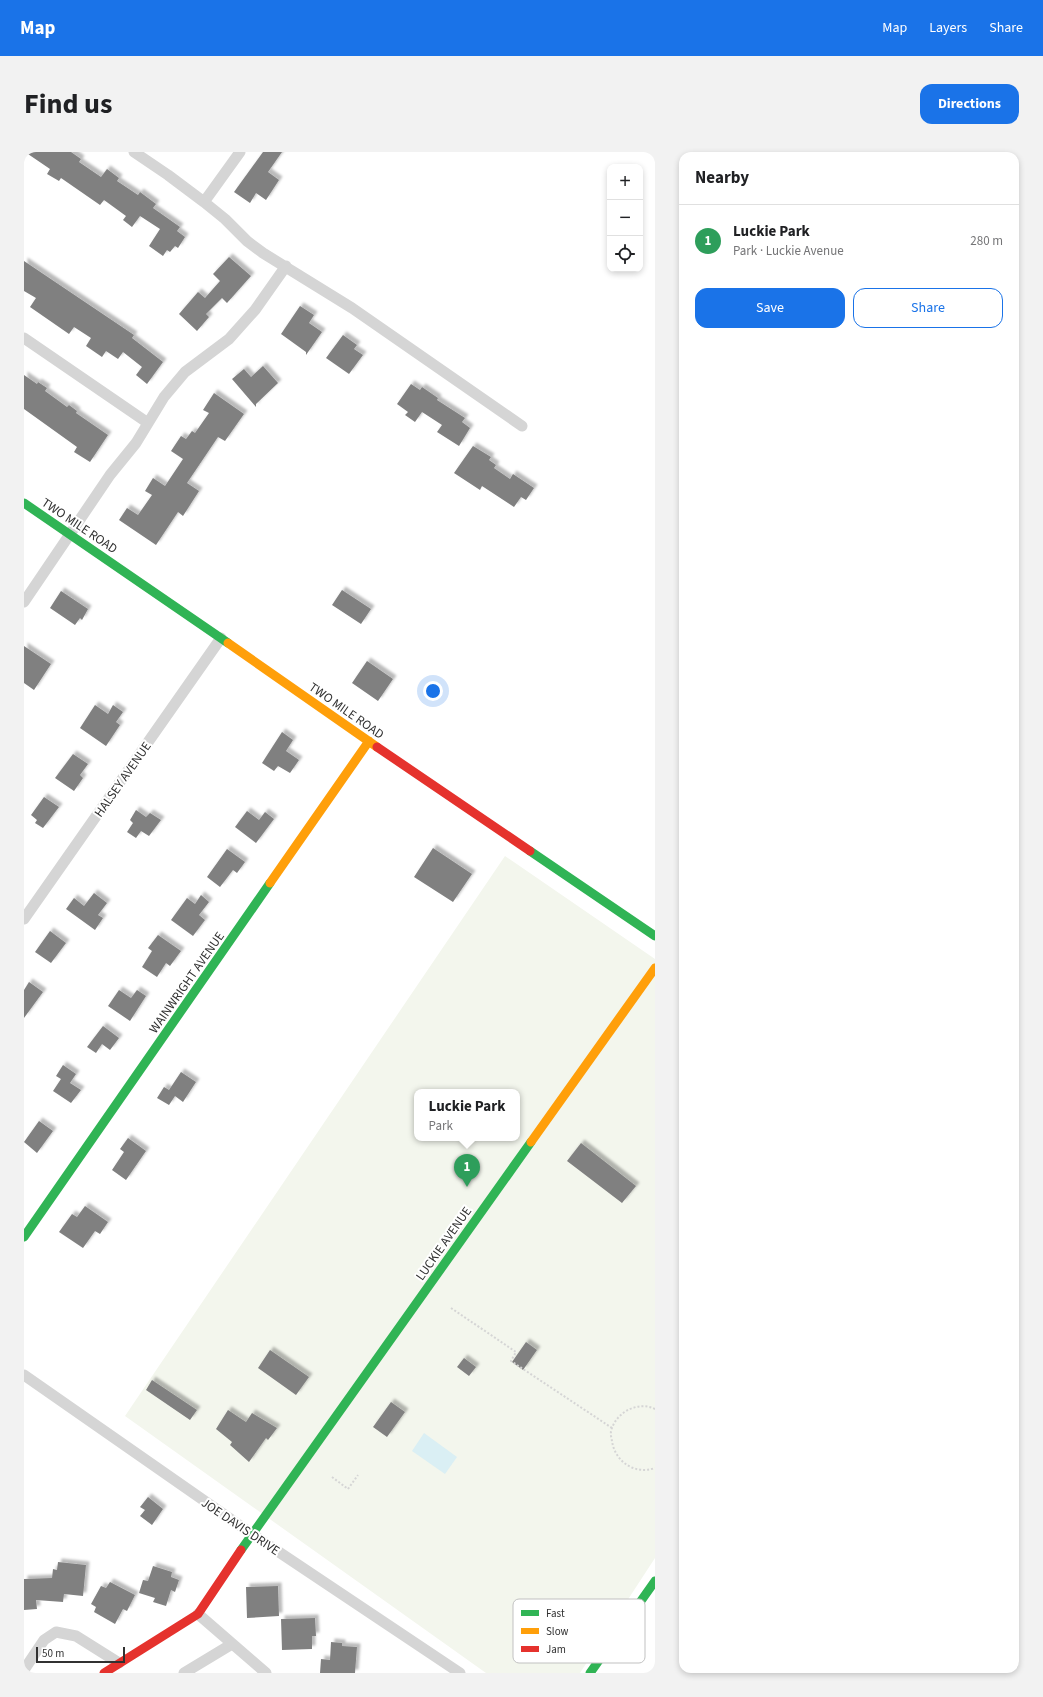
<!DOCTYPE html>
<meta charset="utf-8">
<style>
:root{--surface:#fff;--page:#f2f2f2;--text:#202124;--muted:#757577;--line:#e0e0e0;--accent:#1a73e8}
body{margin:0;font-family:"Source Sans 3",sans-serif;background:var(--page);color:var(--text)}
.controls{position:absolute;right:12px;top:12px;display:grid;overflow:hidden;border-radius:8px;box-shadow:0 2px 6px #0003}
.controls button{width:36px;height:36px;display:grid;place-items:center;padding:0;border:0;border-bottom:1px solid var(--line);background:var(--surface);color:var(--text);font:20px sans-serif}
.scale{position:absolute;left:12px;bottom:10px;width:89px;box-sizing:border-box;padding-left:4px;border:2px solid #313131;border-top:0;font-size:11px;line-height:14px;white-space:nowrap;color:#313131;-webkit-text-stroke:3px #fff;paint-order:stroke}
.you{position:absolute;left:409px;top:539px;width:14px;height:14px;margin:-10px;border:3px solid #fff;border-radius:50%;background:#1a73e8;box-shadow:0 0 0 6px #1a73e833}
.badge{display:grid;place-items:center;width:26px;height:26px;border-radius:50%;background:var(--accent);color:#fff;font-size:13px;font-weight:700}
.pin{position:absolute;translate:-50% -33px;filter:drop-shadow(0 1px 2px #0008)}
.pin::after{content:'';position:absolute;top:21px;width:14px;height:12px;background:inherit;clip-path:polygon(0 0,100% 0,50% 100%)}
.popup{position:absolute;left:390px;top:937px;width:106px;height:52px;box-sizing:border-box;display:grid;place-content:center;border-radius:8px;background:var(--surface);filter:drop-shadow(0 1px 3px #0005);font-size:13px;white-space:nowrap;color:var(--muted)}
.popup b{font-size:15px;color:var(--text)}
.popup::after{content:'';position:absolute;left:50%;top:100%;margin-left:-8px;border:8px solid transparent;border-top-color:var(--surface)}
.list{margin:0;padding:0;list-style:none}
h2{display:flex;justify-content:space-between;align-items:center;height:52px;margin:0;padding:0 16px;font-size:17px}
h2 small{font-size:13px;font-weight:400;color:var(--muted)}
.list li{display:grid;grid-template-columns:26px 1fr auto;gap:12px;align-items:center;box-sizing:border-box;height:72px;padding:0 16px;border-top:1px solid var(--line)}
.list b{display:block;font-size:15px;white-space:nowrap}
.list p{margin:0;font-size:13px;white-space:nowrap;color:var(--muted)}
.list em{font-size:13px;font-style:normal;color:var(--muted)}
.actions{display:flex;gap:8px;padding:12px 16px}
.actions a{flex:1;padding:9px 0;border:1px solid var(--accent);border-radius:12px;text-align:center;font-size:14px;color:var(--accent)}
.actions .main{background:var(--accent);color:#fff}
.icon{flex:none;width:22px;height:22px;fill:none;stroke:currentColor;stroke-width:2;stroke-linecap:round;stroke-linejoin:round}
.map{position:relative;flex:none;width:631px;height:1521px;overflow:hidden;border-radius:12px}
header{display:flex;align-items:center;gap:24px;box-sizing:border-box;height:56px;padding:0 20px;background:var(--accent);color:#fff}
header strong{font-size:19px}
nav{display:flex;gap:22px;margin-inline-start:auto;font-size:14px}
.intro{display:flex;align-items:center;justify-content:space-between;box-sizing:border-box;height:96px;padding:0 24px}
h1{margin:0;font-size:28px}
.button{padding:10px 18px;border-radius:12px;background:var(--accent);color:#fff;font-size:14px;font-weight:700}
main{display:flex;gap:24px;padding:0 24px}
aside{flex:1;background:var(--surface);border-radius:12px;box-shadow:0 2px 6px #0003}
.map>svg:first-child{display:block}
.green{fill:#f3f6ed;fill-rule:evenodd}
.water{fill:#daeff4}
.building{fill:#808080;filter:url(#shadow)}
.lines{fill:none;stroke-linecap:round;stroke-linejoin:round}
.path{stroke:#d5d5d5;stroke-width:2;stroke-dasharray:2 2;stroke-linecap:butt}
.street{stroke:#d5d5d5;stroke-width:11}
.fast{stroke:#30b455;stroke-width:9}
.slow{stroke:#ff9f0a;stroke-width:9}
.jam{stroke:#e5322d;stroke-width:9}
.labels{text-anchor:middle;stroke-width:4;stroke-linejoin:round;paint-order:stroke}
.street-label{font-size:13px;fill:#313131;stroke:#fff}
.key{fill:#fff;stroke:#c1c1c1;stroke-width:1}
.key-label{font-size:11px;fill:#313131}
</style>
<header>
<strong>Map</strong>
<nav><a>Map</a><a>Layers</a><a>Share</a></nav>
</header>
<div class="intro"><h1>Find us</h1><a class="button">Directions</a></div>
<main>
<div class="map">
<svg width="631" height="1521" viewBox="0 0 631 1521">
<defs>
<filter id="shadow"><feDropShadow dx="3.5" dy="-3.5" stdDeviation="1" flood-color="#0004"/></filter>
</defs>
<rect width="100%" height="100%" fill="#fff"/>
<path class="green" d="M481 704 631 807V1406L556 1521H462L101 1264ZM393 940H493V986H393Z"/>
<path class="water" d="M400 1281 433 1305 421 1322 388 1299Z"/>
<path class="building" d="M1 0H47L57 7 55 10 77 25 83 17 95 26 93 29 114 43 116 40 132 52 129 56 156 75 153 79 161 85 154 96 151 94 146 100 143 98 139 104 125 94 136 77 116 64 108 75 99 68 102 64 80 48 76 53 37 26 35 29 23 22 26 17Z
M239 0H258L244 20 255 28 242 48 232 41 226 51 210 40Z
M205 105 227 124 203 151 198 146 182 162 185 165 173 179 155 162 174 140 181 146 196 129 189 122Z
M0 109 110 183 108 186 139 210 123 232 112 223 118 215 99 200 94 207 82 199 78 205 62 194 67 186 50 175 45 182 6 155 12 146 0 139Z
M276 154 290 163 285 171 298 180 282 203V200L257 182Z
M319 183 333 193 330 197 339 203 325 222 302 206Z
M239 214 254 231 232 252V255L208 227 220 217 227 225Z
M0 223 13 232 14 230 23 236 21 239 43 255 45 253 53 259 52 261 84 283 66 310 50 300 53 295 0 257Z
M387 232 396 238 398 235 414 246 413 248 441 266 438 270 446 276 435 294 413 280 418 273 398 260 391 270 381 263 384 260 373 252Z
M190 241 220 262 201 289 194 285 163 331 175 339 159 364 154 360 132 393 95 368 103 356 114 363 128 343 121 339 129 326 141 334 159 307 147 299 157 284 162 287 168 279 171 281 185 261 179 258Z
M449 294 467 305 465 308 472 313 470 316 486 327 489 322 510 336 502 348 497 345 490 355 458 334 456 338 430 321Z
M318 438 347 457 337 472 308 453Z
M37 439 64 457 58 468 56 466 51 473 26 456Z
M0 494 27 512 10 538 0 531Z
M343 509 369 527 354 549 328 531Z
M71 553 84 562 89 553 99 560 92 570 96 573 82 594 56 576Z
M258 580 269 588 262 599 275 608 266 621 254 614 250 619 238 611Z
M49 602 64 612 56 623 59 626 50 639 31 626Z
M20 645 35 655 19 676 11 671 13 668 7 663Z
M112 658 122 665 126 661 137 668 125 684 117 679 112 686 103 680 109 671 106 668Z
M223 659 235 668 241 660 250 667 232 691 211 675Z
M409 696 448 722 429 750 390 725Z
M203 697 221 710 213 721 209 718 196 735 183 725Z
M70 741 83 751 74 763 79 766 71 778 42 757 50 746 60 754Z
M177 743 185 750 175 763 181 768 169 784 147 768 163 746 171 752Z
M26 779 42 791 27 811 11 800Z
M134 783 157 799 146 814 142 811 133 825 118 815 128 799 124 796Z
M5 830 19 840 0 866V838Z
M95 838 107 846 113 838 122 844 106 869 84 854Z
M79 874 95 886 86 898 78 892 72 901 63 895Z
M39 913 52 922 46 931 57 938 47 951 29 939 37 927 32 924Z
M157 920 172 930 159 950 151 944 145 953 133 946 140 935 145 938Z
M15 969 29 979 13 1001 0 990Z
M104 986 122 999 102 1028 88 1018 100 1000 96 997Z
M557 991 612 1034 598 1051 543 1009Z
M61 1054 84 1070 76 1082 71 1079 59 1096 35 1080 48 1062 53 1065Z
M502 1190 513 1198 499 1218 488 1210Z
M246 1198 285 1225 272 1243 234 1216Z
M440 1206 452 1215 445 1224 433 1215Z
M128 1228 173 1258 166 1268 122 1238Z
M367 1250 381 1260 363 1285 349 1275Z
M204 1258 222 1270 228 1261 253 1276 244 1288 242 1286 225 1310 206 1293 208 1290 192 1277Z
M124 1345 139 1357 128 1373 116 1364 121 1358 116 1355Z
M34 1410 62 1413 59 1444 40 1442 39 1450 12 1448 13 1457 0 1458V1427L28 1426 29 1417 33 1418Z
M129 1414 148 1420 147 1425 155 1428 151 1440 147 1438 142 1454 129 1450 131 1446 115 1441 119 1428 124 1429Z
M86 1430 111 1443 103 1459 99 1457 91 1472 70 1460 72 1455 67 1452 77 1434 82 1436Z
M254 1434 255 1464 223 1466 222 1435Z
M291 1466 292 1484H288V1497L258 1498 257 1467Z
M307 1490 318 1491V1494L333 1495 331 1521H296L297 1507 306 1508Z"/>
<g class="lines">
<path class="path" d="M427 1156 492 1200 487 1209 588 1276
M631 1257C615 1249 594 1259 588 1276 586 1280 587 1285 588 1289 591 1310 611 1323 631 1316
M308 1325 324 1337 334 1323"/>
<path class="street" d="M110 0 144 23 180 50 201 67 223 89 239 101 328 156 498 274
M180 50 216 0
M0 186 124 271
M0 450 86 323 112 291 140 245 161 220 205 187 231 158 262 114
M0 767 197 486
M0 1223 228 1382 436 1521
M174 1462 242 1521
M0 1518 20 1488 32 1480 52 1484 95 1511
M160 1521 208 1492"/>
<path class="fast" d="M0 351 204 491
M506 699 631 784
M0 1085 246 731
M217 1398 507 990
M566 1521 631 1429"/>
<path class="slow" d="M204 491 353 595
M246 731 345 589
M507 990 631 816"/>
<path class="jam" d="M353 595 506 699
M80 1521 174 1462 217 1398"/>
</g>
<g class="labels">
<g class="street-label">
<text transform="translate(56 373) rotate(34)" y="5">TWO MILE ROAD</text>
<text transform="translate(323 558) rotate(35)" y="5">TWO MILE ROAD</text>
<text transform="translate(98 627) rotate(-55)" y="5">HALSEY AVENUE</text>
<text transform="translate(162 830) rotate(-55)" y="5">WAINWRIGHT AVENUE</text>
<text transform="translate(419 1091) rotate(-55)" y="5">LUCKIE AVENUE</text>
<text transform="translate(217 1374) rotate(34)" y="5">JOE DAVIS DRIVE</text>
</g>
</g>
<rect x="489" y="1447" width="132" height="64" rx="6" class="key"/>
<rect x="497" y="1458" width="18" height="6" fill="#30b455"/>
<rect x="497" y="1476" width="18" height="6" fill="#ff9f0a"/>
<rect x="497" y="1494" width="18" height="6" fill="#e5322d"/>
<g class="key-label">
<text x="522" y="1465">Fast</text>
<text x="522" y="1483">Slow</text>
<text x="522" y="1501">Jam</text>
</g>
</svg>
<div class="controls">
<button>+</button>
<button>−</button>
<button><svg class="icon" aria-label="locate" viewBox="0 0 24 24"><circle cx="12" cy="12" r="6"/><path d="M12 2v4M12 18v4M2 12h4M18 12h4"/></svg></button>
</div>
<div class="scale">50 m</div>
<div class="you"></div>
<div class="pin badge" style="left:443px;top:1035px;background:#2e9e5b">1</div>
<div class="popup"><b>Luckie Park</b>Park</div>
</div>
<aside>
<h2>Nearby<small></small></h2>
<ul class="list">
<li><span class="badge" style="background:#2e9e5b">1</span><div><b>Luckie Park</b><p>Park · Luckie Avenue</p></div><em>280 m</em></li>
</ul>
<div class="actions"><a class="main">Save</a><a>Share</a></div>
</aside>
</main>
